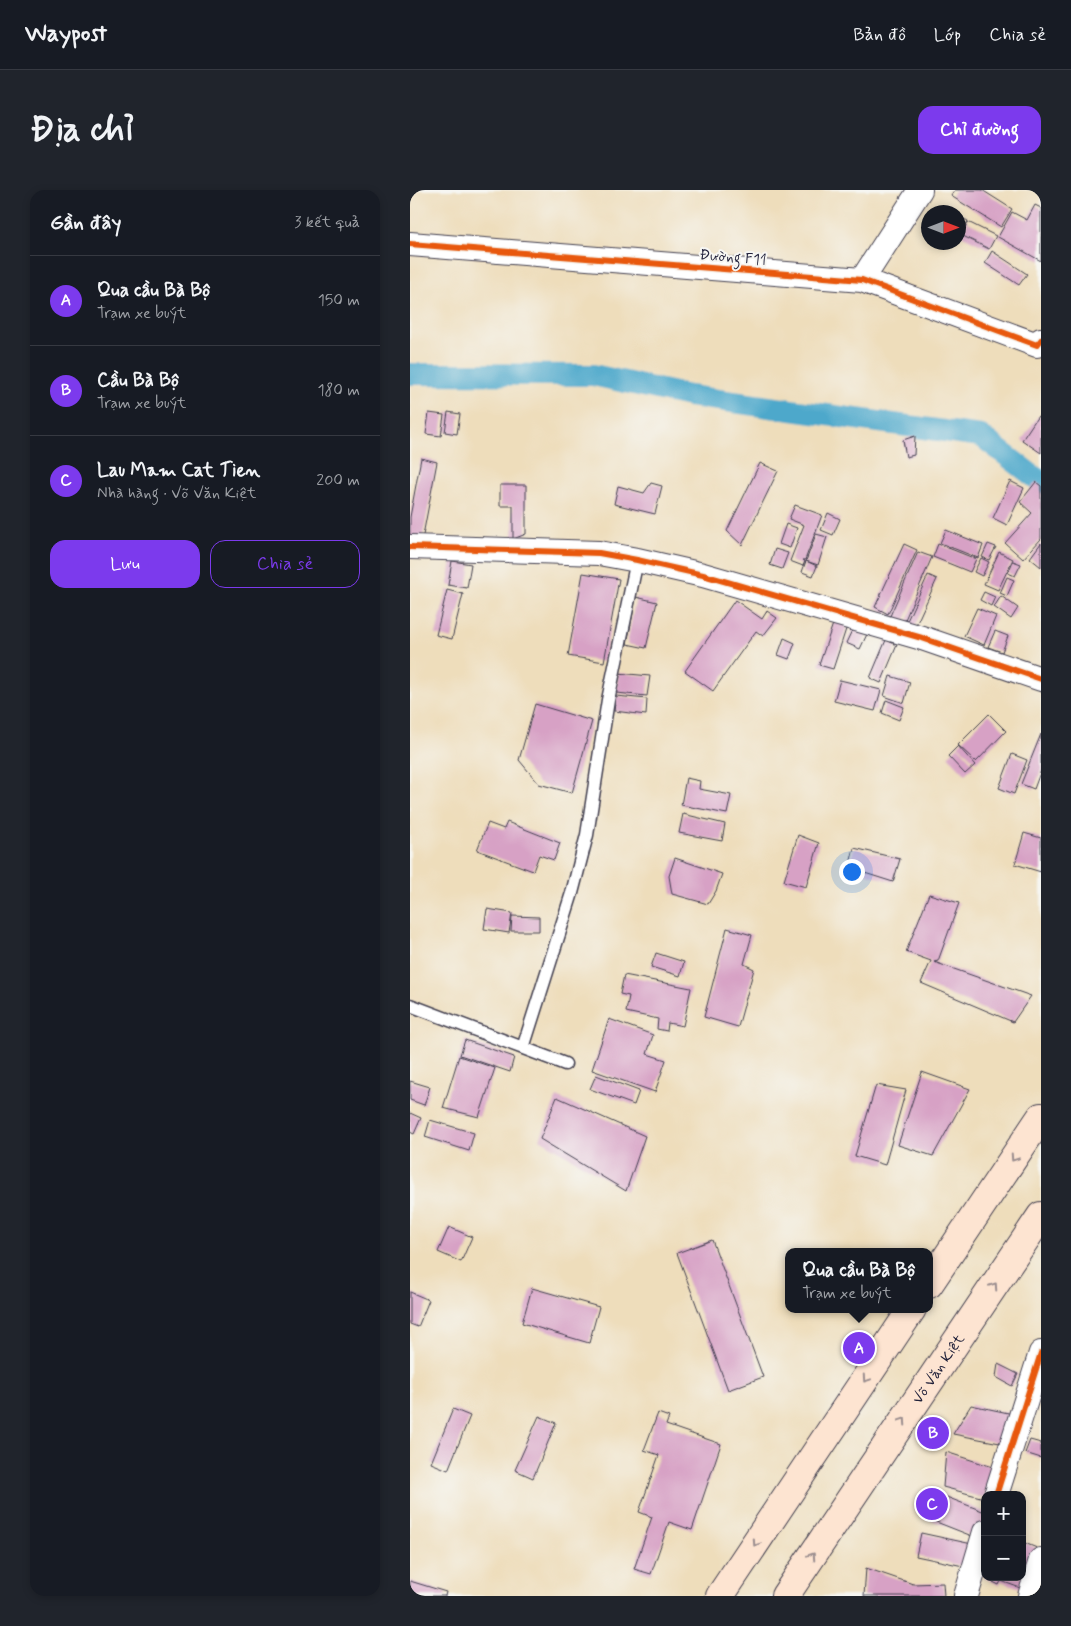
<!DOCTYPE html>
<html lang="vi">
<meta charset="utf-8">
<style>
:root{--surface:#171b24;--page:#20242c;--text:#f1f3f6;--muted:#9ea1a6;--line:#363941;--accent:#7c3aed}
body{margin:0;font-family:Mynerve,sans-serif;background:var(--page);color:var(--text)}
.controls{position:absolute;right:15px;bottom:15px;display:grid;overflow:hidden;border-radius:10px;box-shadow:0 2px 8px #0003}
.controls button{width:45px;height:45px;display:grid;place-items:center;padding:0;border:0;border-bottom:1px solid var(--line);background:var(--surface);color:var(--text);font:25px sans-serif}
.compass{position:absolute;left:511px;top:15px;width:45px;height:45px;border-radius:50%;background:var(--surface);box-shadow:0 2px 8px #0003;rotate:90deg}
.you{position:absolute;left:441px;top:681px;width:18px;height:18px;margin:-12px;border:4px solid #fff;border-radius:50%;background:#1a73e8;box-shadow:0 0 0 8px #1a73e833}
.badge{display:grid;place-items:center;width:32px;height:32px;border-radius:50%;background:var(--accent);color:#fff;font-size:16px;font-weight:700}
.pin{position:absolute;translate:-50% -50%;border:2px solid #fff;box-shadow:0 1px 5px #0006}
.popup{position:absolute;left:375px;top:1058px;width:148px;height:65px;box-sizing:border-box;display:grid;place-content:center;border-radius:10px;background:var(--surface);filter:drop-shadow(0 1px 4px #0005);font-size:16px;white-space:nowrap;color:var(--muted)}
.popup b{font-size:19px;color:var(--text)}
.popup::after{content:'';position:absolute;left:50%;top:100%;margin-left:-10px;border:10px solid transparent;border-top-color:var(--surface)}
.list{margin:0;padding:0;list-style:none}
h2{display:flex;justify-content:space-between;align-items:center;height:65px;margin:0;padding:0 20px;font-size:21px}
h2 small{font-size:16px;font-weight:400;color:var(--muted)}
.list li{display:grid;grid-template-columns:32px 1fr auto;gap:15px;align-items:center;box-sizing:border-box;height:90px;padding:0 20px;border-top:1px solid var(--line)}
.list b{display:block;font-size:19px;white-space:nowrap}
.list p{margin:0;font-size:16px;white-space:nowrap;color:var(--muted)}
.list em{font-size:16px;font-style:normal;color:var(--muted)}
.actions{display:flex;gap:10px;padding:15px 20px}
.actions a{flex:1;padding:11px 0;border:1px solid var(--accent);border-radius:15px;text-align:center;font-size:18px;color:var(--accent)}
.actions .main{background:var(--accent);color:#fff}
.map{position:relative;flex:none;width:631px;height:1406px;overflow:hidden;border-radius:15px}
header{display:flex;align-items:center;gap:30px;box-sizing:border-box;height:70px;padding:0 25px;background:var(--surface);border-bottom:1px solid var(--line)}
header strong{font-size:24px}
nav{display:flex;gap:28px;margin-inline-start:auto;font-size:18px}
.intro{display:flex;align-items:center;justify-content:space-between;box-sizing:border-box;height:120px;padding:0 30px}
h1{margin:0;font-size:35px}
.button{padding:12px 22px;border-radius:15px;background:var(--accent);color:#fff;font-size:18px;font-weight:700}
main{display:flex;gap:30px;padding:0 30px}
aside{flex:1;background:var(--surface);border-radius:15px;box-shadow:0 2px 8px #0003}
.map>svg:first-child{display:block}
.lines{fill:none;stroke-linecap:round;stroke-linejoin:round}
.canal{stroke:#4da8cb;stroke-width:22}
.building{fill:#d7a1c5}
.service-casing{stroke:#413e4e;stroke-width:15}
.minor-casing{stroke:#413e4e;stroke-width:26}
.secondary-casing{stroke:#413e4e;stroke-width:30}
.service{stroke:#fff;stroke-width:12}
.minor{stroke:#fff;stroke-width:24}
.secondary{stroke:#fde4d1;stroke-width:28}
.cycleway-casing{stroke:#f6f6f2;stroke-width:9}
.cycleway{stroke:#e8590c;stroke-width:6}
.oneway{stroke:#9a8d8e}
.labels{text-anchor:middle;stroke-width:4;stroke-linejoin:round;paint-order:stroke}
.street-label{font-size:15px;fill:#22223b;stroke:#f6f6f2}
</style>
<header>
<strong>Waypost</strong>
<nav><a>Bản đồ</a><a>Lớp</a><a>Chia sẻ</a></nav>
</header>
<div class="intro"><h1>Địa chỉ</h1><a class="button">Chỉ đường</a></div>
<main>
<aside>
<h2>Gần đây<small>3 kết quả</small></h2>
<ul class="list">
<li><span class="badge">A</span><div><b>Qua cầu Bà Bộ</b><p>Trạm xe buýt</p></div><em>150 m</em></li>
<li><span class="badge">B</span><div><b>Cầu Bà Bộ</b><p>Trạm xe buýt</p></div><em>180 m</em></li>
<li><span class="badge">C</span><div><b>Lau Mam Cat Tien</b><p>Nhà hàng · Võ Văn Kiệt</p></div><em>200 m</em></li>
</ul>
<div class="actions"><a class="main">Lưu</a><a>Chia sẻ</a></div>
</aside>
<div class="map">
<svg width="631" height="1406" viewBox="0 0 631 1406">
<rect width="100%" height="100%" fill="#f6f6f2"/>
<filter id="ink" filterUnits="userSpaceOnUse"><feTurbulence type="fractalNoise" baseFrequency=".02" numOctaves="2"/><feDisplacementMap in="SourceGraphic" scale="10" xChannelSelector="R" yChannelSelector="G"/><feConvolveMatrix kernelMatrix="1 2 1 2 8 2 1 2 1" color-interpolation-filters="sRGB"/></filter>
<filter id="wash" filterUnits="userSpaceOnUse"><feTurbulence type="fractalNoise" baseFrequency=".0096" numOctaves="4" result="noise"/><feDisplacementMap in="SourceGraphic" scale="20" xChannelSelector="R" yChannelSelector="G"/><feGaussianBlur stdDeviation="1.12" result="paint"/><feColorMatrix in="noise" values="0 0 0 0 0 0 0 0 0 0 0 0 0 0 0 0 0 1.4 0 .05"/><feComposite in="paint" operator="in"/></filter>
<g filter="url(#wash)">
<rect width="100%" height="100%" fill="#edb"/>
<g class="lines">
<path class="canal" d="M0 184 183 185 279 206 571 246 631 292"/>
</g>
<g id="blocks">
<path class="building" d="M545 0H572L602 19 591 37 541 6Z
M625 15 631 18V71L588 47 602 22 617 30Z
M548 26 558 31 548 47Z
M558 32 586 46 579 59 551 45Z
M582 61 617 84 609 95 575 73Z
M38 222 50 224 47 244 35 242Z
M19 223 34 225 31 246 16 244Z
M628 226 631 228V263L612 250Z
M505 246 504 265 496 267 493 250Z
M11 268 27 272 11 356 0 354V327Z
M350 273 368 281 332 355 317 341Z
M600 291 614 298 597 335 583 328Z
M626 292 631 296V349L613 369 595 353 622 323 610 312Z
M241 293 252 296 245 324 204 314 208 296 234 303Z
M90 295H116V344L103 349V316H90Z
M385 315 412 325 395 370H393L395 371 393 376 380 371 394 335 379 329Z
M418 323 430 329 423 345 411 340Z
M376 334 387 338 380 358 369 354Z
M536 340 573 355 568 368 530 353Z
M406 344 417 347 408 375 396 371Z
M631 353V377L620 368Z
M494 354 507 360 478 424 465 417Z
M528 354 566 369 560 382 523 367Z
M578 354 586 357 579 370 572 367Z
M365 359 378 363 372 379 360 375Z
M508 362 522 367 494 432 480 426Z
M589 362 603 369 588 400 574 394Z
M571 368 579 372 572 386 564 382Z
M42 371 61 374 57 398 38 395Z
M396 371 407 376 403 386 392 382Z
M603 371 611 374 605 386 598 383Z
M173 383 209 389 194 472 158 466Z
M518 385 527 389 505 437 496 433Z
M597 387 604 390 597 406 590 403Z
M37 400 53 404 42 449 26 445Z
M574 402 585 407 581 416 570 410Z
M591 406 608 418 601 429 584 417Z
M226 407 247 412 236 458 217 454Z
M325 410 352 429 357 421 367 428 353 446 346 441 303 501 275 481Z
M567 418 586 426 574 455 554 446Z
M425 428 438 433 423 479 409 475Z
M445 434 459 440 450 459 436 453Z
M585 441 598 446 592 462 578 457Z
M374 448 385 453 379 469 368 465Z
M476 450 487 455 471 493 460 488Z
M208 483 240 486 237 506 206 503Z
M480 486 500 492 494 513 474 506Z
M430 490 471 500 465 521 424 511Z
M206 506 237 509 236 525 204 521Z
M476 510 494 517 489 530 472 523Z
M125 514 182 531 162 603 129 594 109 570Z
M579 524 596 541 566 572 548 555Z
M631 544V580L624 599 611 594Z
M548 556 565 575 555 584 538 566Z
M602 564 617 570 604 604 589 598Z
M276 588 290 591 289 599 321 605 317 624 271 615Z
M273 624 315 634 312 651 269 643Z
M97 632 150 653 144 670 129 665 123 681 67 660 78 633 94 639Z
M614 643 631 648V682L605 674Z
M388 645 409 653 396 697 374 691Z
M444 658 490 669 483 692 439 678Z
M265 668 312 684 306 701 298 714 262 704 259 686Z
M519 704 549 713 528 771 524 772 621 806 603 832 511 793 521 771 496 762Z
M77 719 102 723 99 743 74 739Z
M102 726 129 727V741H101Z
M317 738 342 745 334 774 344 779 328 837 294 827Z
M246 763 274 772 270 786 241 777Z
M214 785 281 798 273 836 258 833 257 841 247 839 248 829 216 822 219 806 210 804Z
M199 829 243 845 237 864 256 870 245 902 182 880Z
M55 850 104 867 100 882 50 865Z
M49 866 85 878 69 927 33 918Z
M512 882 560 899 523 966 488 955Z
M186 885 229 901 224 915 180 899Z
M0 891 20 897 14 915 0 910Z
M466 895 496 900 475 975 445 966Z
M147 907 235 946 216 1001 130 949Z
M0 923 11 928 4 944 0 942Z
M20 930 64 943 59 961 15 947Z
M39 1037 62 1047 51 1072 28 1062Z
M302 1050 353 1187 318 1200 267 1063Z
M122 1098 189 1117 179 1153 112 1133Z
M0 1102 19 1110 8 1137 0 1134Z
M588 1174 608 1184 602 1196 586 1187Z
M561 1215 603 1224 595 1254 543 1244Z
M43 1219 60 1226 38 1280 21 1273Z
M248 1223 259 1227 256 1235 311 1254 282 1340 259 1332 241 1384 224 1379 242 1327 229 1322 249 1265 234 1260Z
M129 1226 146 1233 123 1288 105 1280Z
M620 1250 631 1253V1268L615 1263Z
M536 1262 583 1277 574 1308 533 1297Z
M521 1301 575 1322V1328L567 1348 511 1326Z
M511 1343 562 1354 558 1377 506 1366Z
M612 1352 627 1358 613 1399 591 1391 589 1395 573 1387H612Z
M456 1378 503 1394 533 1393 534 1406H454Z
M0 1391 36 1402 35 1406H0Z"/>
</g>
</g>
<g filter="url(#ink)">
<use href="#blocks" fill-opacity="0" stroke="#413e4e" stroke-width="1"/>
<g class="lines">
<g class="service-casing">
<path id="service" d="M0 815 113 858 162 703 177 645 198 510 227 370
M113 858 155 874"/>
</g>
<g class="minor-casing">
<path id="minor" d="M0 54 452 90 627 155 631 150
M452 90 510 0
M0 357 189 363 227 370 293 385 512 448 631 489
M586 1305 631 1163
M556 1406 575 1342
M620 1406 631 1370"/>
</g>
<g class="secondary-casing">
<g id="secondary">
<path d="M519 1094 631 927"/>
<path d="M310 1406 502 1119"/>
<path id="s1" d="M375 1406 631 1026"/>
</g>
</g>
<use href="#service" class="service"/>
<use href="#minor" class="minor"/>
<use href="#secondary" class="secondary"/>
<g class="cycleway-casing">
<path id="cycleway" d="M0 54 452 90 627 155 631 150
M0 357 189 363 227 370 293 385 512 448 631 489
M586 1305 631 1163"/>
</g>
<use href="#cycleway" class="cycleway"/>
</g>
<defs><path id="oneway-chevron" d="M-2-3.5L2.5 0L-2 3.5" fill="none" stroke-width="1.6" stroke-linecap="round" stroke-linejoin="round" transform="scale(1.25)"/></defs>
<g class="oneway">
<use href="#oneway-chevron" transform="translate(604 968) rotate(124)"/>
<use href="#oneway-chevron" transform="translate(584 1096) rotate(-56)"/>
<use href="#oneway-chevron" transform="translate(456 1189) rotate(124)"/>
<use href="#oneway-chevron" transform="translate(493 1231) rotate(-56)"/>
<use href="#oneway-chevron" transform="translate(346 1353) rotate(124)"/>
<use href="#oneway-chevron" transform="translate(402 1366) rotate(-56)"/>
</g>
</g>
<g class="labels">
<g class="street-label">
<text transform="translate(323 67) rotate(5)" y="5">Đường F11</text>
<text dy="5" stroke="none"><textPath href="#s1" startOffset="274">Võ Văn Kiệt</textPath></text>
</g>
</g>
</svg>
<div class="controls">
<button>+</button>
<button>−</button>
</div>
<svg class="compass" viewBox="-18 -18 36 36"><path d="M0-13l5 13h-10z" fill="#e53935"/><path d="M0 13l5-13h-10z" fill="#9ea1a6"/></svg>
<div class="you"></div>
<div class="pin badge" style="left:449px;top:1158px">A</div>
<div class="popup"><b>Qua cầu Bà Bộ</b>Trạm xe buýt</div>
<div class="pin badge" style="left:523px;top:1243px">B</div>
<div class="pin badge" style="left:522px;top:1314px">C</div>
</div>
</main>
